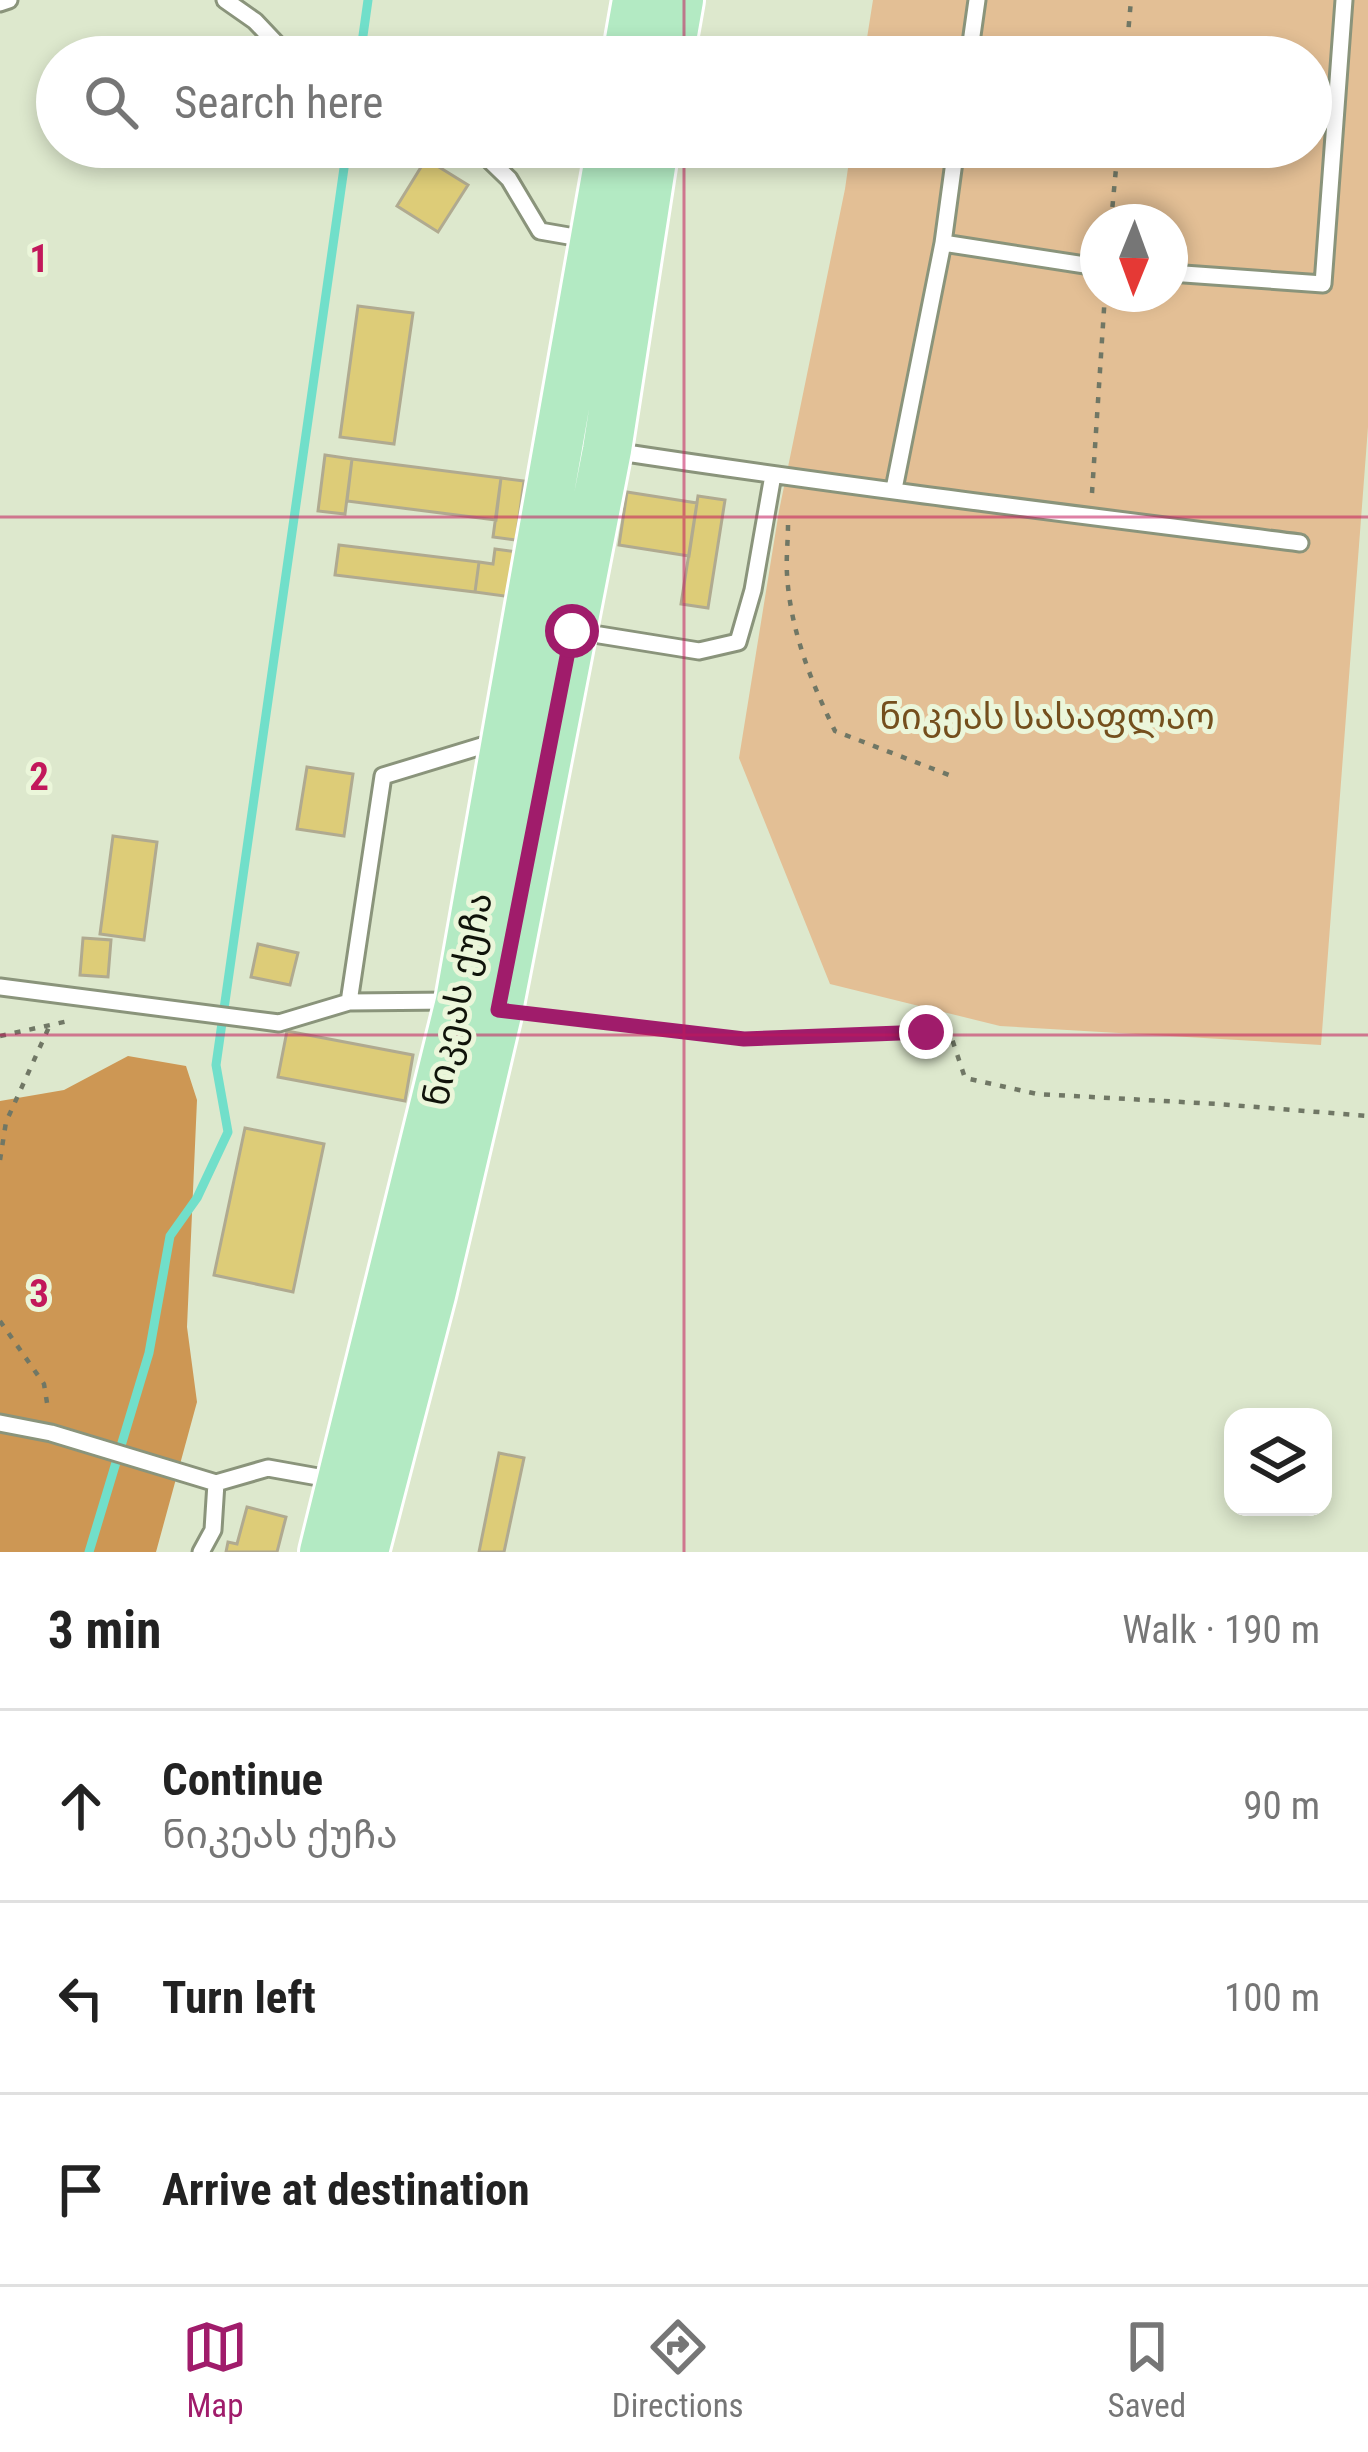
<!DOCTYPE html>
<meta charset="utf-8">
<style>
:root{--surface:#fff;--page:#f6f6f6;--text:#222;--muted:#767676;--line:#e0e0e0;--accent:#a01c6b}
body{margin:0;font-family:"Roboto Condensed","Noto Sans Georgian",sans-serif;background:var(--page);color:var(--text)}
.controls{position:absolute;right:36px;bottom:36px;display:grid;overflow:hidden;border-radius:24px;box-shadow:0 6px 18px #0003}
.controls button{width:108px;height:108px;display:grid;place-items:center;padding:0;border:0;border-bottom:3px solid var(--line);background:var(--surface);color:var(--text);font:60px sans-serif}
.compass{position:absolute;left:1080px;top:204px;width:108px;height:108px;border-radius:50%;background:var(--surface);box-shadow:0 6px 18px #0003;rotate:181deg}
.stop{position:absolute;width:36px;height:36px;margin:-27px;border:9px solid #a01c6b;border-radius:50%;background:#fff}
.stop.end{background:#a01c6b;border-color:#fff;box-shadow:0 3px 12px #0008}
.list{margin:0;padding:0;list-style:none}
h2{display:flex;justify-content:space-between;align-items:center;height:156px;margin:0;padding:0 48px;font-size:51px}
h2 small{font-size:39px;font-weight:400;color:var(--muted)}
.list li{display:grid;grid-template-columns:78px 1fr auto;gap:36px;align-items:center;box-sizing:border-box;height:192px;padding:0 48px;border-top:3px solid var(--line)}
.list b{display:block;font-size:45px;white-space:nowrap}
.list p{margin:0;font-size:39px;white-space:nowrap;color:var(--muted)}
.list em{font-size:39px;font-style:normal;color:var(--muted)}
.icon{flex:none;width:66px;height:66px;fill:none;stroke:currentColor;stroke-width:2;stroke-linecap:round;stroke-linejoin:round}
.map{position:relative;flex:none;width:1368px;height:1552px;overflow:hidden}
.search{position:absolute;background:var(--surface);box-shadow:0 6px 18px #0003;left:36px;right:36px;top:36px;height:132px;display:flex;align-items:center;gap:30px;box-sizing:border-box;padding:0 42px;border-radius:66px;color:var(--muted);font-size:45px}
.sheet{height:732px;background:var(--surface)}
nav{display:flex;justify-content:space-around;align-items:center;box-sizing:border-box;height:168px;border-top:3px solid var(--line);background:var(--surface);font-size:33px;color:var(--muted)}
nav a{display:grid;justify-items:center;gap:6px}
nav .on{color:var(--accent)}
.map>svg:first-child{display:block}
.green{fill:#e3bf95;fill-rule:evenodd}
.forest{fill:#cd9754}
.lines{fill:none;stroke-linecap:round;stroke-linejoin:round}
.stream{stroke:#71dfca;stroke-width:9}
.building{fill:#ddcc78;stroke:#b0aa90;stroke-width:3}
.lane-casing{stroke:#8a947b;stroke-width:21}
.primary-casing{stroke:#fff;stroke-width:54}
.path{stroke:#707765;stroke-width:4.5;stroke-dasharray:6 9;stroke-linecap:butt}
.lane{stroke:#fff;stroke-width:15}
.primary{stroke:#b3eac3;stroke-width:48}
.route{stroke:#a01c6b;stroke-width:15}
.grid{fill:none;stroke:#c2185b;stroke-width:3;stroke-opacity:0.55}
.labels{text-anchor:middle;stroke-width:10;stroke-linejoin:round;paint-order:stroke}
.park-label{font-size:36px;fill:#744f1d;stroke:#ebf6da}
.street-label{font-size:36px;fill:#10130a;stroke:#ebf6da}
.grid-label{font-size:39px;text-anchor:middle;font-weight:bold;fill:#c2185b;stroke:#ebf6da;stroke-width:10;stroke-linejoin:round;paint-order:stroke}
</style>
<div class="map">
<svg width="1368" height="1552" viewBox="0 0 1368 1552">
<rect width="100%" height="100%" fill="#dde8cd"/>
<path class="green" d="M873 0H1368V427L1321 1045 1000 1026 830 984 739 758 779 511 845 189 851 147H1311V57H864ZM1098 222H1170V294H1098Z"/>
<path class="forest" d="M128 1056 186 1066 197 1100 187 1327 197 1402 156 1552H0V1101L64 1090Z"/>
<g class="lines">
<path class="stream" d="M360 57 368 0
M89 1552 149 1353 170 1236 197 1198 228 1132 216 1065 347 147"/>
</g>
<path class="building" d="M426 159 468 185 438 232 397 206Z
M358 306 413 313 394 444 340 437Z
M325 455 352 459 345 514 318 511Z
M352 459 501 478 496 520 347 501Z
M501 478 524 481 516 540 493 537Z
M627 492 697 503 689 556 619 545Z
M698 496 725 500 708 608 681 604Z
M339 545 479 562 475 592 335 575Z
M495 549 518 552 512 597 475 592 479 562 493 564Z
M307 767 353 774 344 836 297 829Z
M113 836 157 842 144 940 100 934Z
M83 938 111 940 108 977 80 975Z
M258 944 298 953 290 985 251 977Z
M287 1031 413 1055 405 1101 278 1077Z
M245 1128 324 1144 293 1292 214 1275Z
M499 1453 524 1458 504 1552H479Z
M247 1507 286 1517 277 1552H226L228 1542 237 1544Z"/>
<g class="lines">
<g class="lane-casing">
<path id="lane" d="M225 0 255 21 289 57
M0 3 9 0
M969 57 977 0
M476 147 509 179 540 231 586 239
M943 243 956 147
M1170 273 1323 284 1344 0
M613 451C842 486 1071 514 1300 543
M894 489 943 243 1098 267
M581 632 699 651 738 642 753 590 773 475
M0 987 279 1023 349 1002 451 1001
M349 1002 383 776 498 741
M0 1423 51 1433 216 1483 268 1468 335 1480
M201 1552 213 1530 216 1483"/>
</g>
<g class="primary-casing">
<path id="primary" d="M627 57 637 0
M669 57 679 0
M324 1552 460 1001 611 147
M364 1552 431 1295 498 1010 607 450 654 147"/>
</g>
<path class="path" d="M1126 57 1131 0
M1111 222 1118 147
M1092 493 1105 294
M788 525C788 541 786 558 787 574 790 629 811 682 835 731L949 775
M538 1014 744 1039 926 1032 951 1036 965 1078 1037 1094 1218 1104 1368 1116
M0 1036 73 1020
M0 1160 6 1122 49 1027
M0 1321 44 1384 48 1409"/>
<use href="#lane" class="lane"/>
<use href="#primary" class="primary"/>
</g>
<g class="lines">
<path class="route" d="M572 631 498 1010 744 1039 926 1032"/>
</g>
<path class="grid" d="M684 0V57M684 147V1552M0 517H1368M0 1035H1368"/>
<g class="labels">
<g class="park-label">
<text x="1047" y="729">ნიკეას სასაფლაო</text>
</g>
<g class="street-label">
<text transform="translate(457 999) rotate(-78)" y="13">ნიკეას ქუჩა</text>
</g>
</g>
<g class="grid-label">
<text x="39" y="272">1</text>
<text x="39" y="790">2</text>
<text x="39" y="1307">3</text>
</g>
</svg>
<div class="controls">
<button><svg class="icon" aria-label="layers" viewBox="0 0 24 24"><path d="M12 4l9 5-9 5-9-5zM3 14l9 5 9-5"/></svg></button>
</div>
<svg class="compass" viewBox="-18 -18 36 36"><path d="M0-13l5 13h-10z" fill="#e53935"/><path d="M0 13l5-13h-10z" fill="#767676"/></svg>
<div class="stop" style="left:572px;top:631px"></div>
<div class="stop end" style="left:926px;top:1032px"></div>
<div class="search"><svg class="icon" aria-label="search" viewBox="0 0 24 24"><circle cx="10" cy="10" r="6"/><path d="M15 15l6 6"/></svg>Search here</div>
</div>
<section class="sheet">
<h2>3 min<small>Walk · 190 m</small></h2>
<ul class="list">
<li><svg class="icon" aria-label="ahead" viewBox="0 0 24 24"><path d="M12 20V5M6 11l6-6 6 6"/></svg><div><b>Continue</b><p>ნიკეას ქუჩა</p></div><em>90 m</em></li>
<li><svg class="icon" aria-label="left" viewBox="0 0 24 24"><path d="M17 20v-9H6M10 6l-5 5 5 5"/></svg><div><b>Turn left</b></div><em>100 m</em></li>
<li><svg class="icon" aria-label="arrive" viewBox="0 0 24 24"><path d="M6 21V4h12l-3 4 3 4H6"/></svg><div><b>Arrive at destination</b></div></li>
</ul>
</section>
<nav>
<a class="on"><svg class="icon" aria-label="map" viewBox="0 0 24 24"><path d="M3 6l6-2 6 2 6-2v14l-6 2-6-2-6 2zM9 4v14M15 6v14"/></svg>Map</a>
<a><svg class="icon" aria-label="directions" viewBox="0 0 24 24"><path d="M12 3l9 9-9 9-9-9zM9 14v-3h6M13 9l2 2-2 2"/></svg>Directions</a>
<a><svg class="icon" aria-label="saved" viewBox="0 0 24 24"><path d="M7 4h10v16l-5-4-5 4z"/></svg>Saved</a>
</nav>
